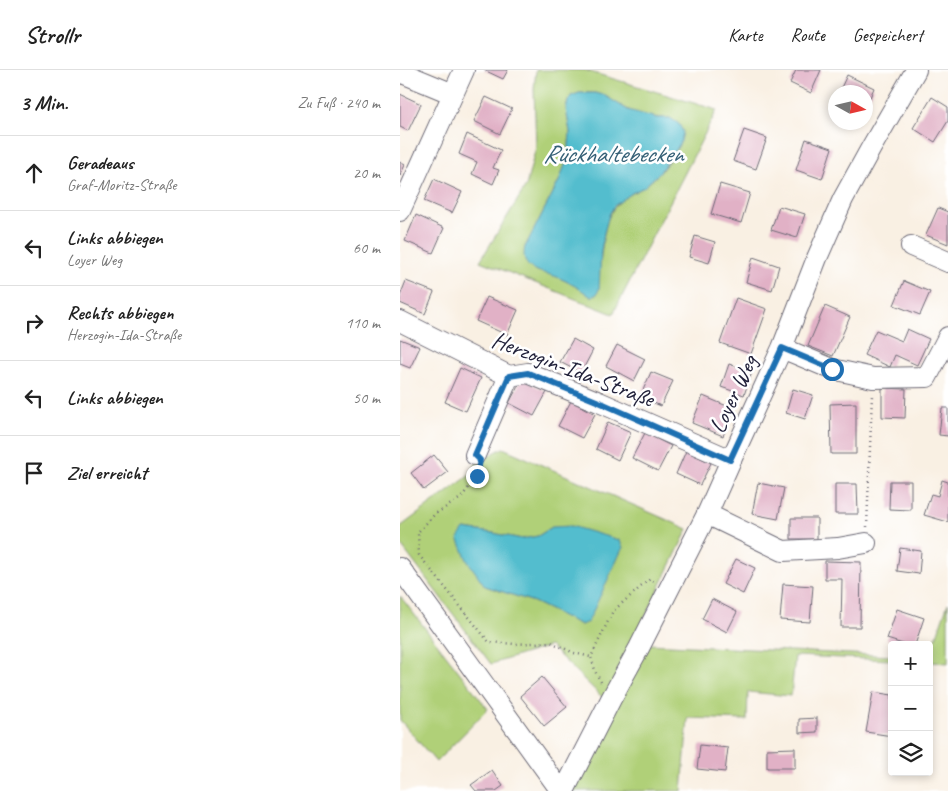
<!DOCTYPE html>
<html lang="de">
<meta charset="utf-8">
<style>
:root{--surface:#fff;--page:#f6f6f6;--text:#222;--muted:#767676;--line:#e0e0e0}
body{margin:0;font-family:Caveat,sans-serif;background:var(--page);color:var(--text)}
.controls{position:absolute;right:15px;bottom:15px;display:grid;overflow:hidden;border-radius:5px;box-shadow:0 2px 8px #0003}
.controls button{width:45px;height:45px;display:grid;place-items:center;padding:0;border:0;border-bottom:1px solid var(--line);background:var(--surface);color:var(--text);font:25px sans-serif}
.compass{position:absolute;left:428px;top:15px;width:45px;height:45px;border-radius:50%;background:var(--surface);box-shadow:0 2px 8px #0003;rotate:98deg}
.stop{position:absolute;width:15px;height:15px;margin:-11px;border:4px solid #1f6fb2;border-radius:50%;background:#fff}
.stop.end{background:#1f6fb2;border-color:#fff;box-shadow:0 1px 5px #0008}
.list{margin:0;padding:0;list-style:none}
h2{display:flex;justify-content:space-between;align-items:center;height:65px;margin:0;padding:0 20px;font-size:21px}
h2 small{font-size:16px;font-weight:400;color:var(--muted)}
.list li{display:grid;grid-template-columns:32px 1fr auto;gap:15px;align-items:center;box-sizing:border-box;height:75px;padding:0 20px;border-top:1px solid var(--line)}
.list b{display:block;font-size:19px;white-space:nowrap}
.list p{margin:0;font-size:16px;white-space:nowrap;color:var(--muted)}
.list em{font-size:16px;font-style:normal;color:var(--muted)}
.icon{flex:none;width:28px;height:28px;fill:none;stroke:currentColor;stroke-width:2;stroke-linecap:round;stroke-linejoin:round}
.map{position:relative;flex:none;width:548px;height:721px;overflow:hidden}
header{display:flex;align-items:center;gap:30px;box-sizing:border-box;height:70px;padding:0 25px;background:var(--surface);border-bottom:1px solid var(--line)}
header strong{font-size:24px}
nav{display:flex;gap:28px;margin-inline-start:auto;font-size:18px}
main{display:flex}
aside{flex:1;background:var(--surface)}
.map>svg:first-child{display:block}
.green{fill:#b0d078;stroke:#69795a;fill-rule:evenodd}
.water{fill:#52bdce;stroke:#3a7084}
.building{fill:#e1b1c6}
.lines{fill:none;stroke-linecap:round;stroke-linejoin:round}
.minor-casing{stroke:#6d6a76;stroke-width:22}
.path{stroke:#6d6a76;stroke-width:2.5;stroke-dasharray:1 4;stroke-linecap:butt}
.minor{stroke:#fff;stroke-width:20}
.route{stroke:#1f6fb2;stroke-width:6}
.labels{text-anchor:middle;stroke-width:5;stroke-linejoin:round;paint-order:stroke}
.street-label{font-size:24px;fill:#22223b;stroke:#fff}
.water-label{font-size:25px;font-style:italic;fill:#356076;stroke:#fff}
</style>
<header>
<strong>Strollr</strong>
<nav><a>Karte</a><a>Route</a><a>Gespeichert</a></nav>
</header>
<main>
<aside>
<h2>3 Min.<small>Zu Fuß · 240 m</small></h2>
<ul class="list">
<li><svg class="icon" aria-label="ahead" viewBox="0 0 24 24"><path d="M12 20V5M6 11l6-6 6 6"/></svg><div><b>Geradeaus</b><p>Graf-Moritz-Straße</p></div><em>20 m</em></li>
<li><svg class="icon" aria-label="left" viewBox="0 0 24 24"><path d="M17 20v-9H6M10 6l-5 5 5 5"/></svg><div><b>Links abbiegen</b><p>Loyer Weg</p></div><em>60 m</em></li>
<li><svg class="icon" aria-label="right" viewBox="0 0 24 24"><path d="M7 20v-9h11M14 6l5 5-5 5"/></svg><div><b>Rechts abbiegen</b><p>Herzogin-Ida-Straße</p></div><em>110 m</em></li>
<li><svg class="icon" aria-label="left" viewBox="0 0 24 24"><path d="M17 20v-9H6M10 6l-5 5 5 5"/></svg><div><b>Links abbiegen</b></div><em>50 m</em></li>
<li><svg class="icon" aria-label="arrive" viewBox="0 0 24 24"><path d="M6 21V4h12l-3 4 3 4H6"/></svg><div><b>Ziel erreicht</b></div></li>
</ul>
</aside>
<div class="map">
<svg width="548" height="721" viewBox="0 0 548 721">
<rect width="100%" height="100%" fill="#fff"/>
<filter id="ink" filterUnits="userSpaceOnUse"><feTurbulence type="fractalNoise" baseFrequency=".02" numOctaves="2"/><feDisplacementMap in="SourceGraphic" scale="10" xChannelSelector="R" yChannelSelector="G"/><feConvolveMatrix kernelMatrix="1 2 1 2 8 2 1 2 1" color-interpolation-filters="sRGB"/></filter>
<filter id="wash" filterUnits="userSpaceOnUse"><feTurbulence type="fractalNoise" baseFrequency=".0096" numOctaves="4" result="noise"/><feDisplacementMap in="SourceGraphic" scale="20" xChannelSelector="R" yChannelSelector="G"/><feGaussianBlur stdDeviation="1.12" result="paint"/><feColorMatrix in="noise" values="0 0 0 0 0 0 0 0 0 0 0 0 0 0 0 0 0 1.4 0 .05"/><feComposite in="paint" operator="in"/></filter>
<g filter="url(#wash)">
<rect width="100%" height="100%" fill="#f9f0e3"/>
<path class="green" d="M136 0H184L317 40 213 244 80 191 126 116 136 77 134 19ZM179 23C184 23 190 22 195 23 206 25 217 34 227 39 240 46 256 48 270 48L281 71C272 88 259 107 242 118 233 123 220 129 214 138 203 152 203 176 200 193 198 204 194 215 191 227L181 219 158 207 132 198 125 177 159 111 168 87 170 62 166 39 168 31 171 26Z
M103 378 288 459 205 630 150 576 91 594 0 474V457L70 405 77 392ZM152 457 181 555 134 532 85 516 65 459 93 463 122 469 138 466Z
M0 526 88 639 36 692 0 650Z
M548 533V593L529 592V588Z
M249 574 492 586V590L395 586 391 626 348 622 347 650 288 648 282 721H164Z"/>
<path class="water" d="M179 23H195L204 25 228 40 257 48H270L279 54 283 62 281 71 276 80 259 103 244 117 232 123 214 136 209 145 204 163 201 181 199 219 197 224 191 227C181 219 169 212 157 207 149 204 139 203 131 198 124 193 123 185 125 177L159 111 168 87 170 62 166 39 168 31 171 26Z
M171 456 219 470 223 477 188 552 181 555 134 532 85 516 67 490 58 468 64 459 93 463 122 469 138 466 152 457Z"/>
<g id="blocks">
<path class="building" d="M84 0H108L103 9Z
M396 0H421L411 23 390 13Z
M447 5 474 18 466 37V22H439Z
M0 24 21 34 8 61 0 57Z
M86 27 112 39 100 64 74 51Z
M532 27 548 37V51L535 72 513 58Z
M344 60 367 68 356 99 333 91Z
M67 64 101 80 93 98 99 100 93 114 72 104 77 92 59 84Z
M406 69 432 78 422 109 396 100Z
M0 92 5 95 0 106Z
M34 109 62 122 52 143 24 131Z
M320 114 350 123 341 153 311 144Z
M379 136 405 144 397 168 371 160Z
M538 138 548 142V174L526 165Z
M16 145 44 158 33 183 5 171Z
M295 166 315 172 309 193 289 187Z
M353 187 379 196 372 220 346 212Z
M6 211 34 222 25 244 0 233V226Z
M504 211 530 222 520 245 494 235Z
M87 227 118 240 107 265 76 251Z
M336 228 367 239 351 284 320 273Z
M425 236 450 247 433 286 408 276Z
M507 259 529 269 517 295 495 285 490 297 464 285 476 260 502 271Z
M0 269 20 277 10 298 0 294Z
M173 269 193 280 181 303 160 292Z
M217 275 245 289 234 311 206 296Z
M329 294 352 302 344 325 321 317Z
M60 298 81 308 66 341 45 332Z
M251 302 273 311 261 336 240 327Z
M122 309 147 322 134 346 109 333Z
M482 318 506 319 505 348 482 347Z
M393 319 413 325 405 349 386 343Z
M303 326 334 339 323 366 292 353Z
M171 331 195 344 182 368 158 356Z
M456 333V384H431L430 334Z
M542 338H548V366L539 365Z
M208 352 231 362 218 390 196 379Z
M245 363 271 376 258 401 232 388Z
M286 381 311 393 300 415 276 404Z
M34 385 48 402 24 420 11 403Z
M542 410 548 412V452L524 445 531 424 538 426Z
M490 411H511V440L489 439Z
M358 413 384 418 378 449 352 444Z
M435 414H457L458 444H435Z
M391 448H417V469H391Z
M500 478 521 481 519 504 497 501Z
M336 489 355 498 343 524 323 514Z
M425 491 461 492 460 557H441L442 509H425Z
M383 514 413 516 410 552 380 550Z
M312 529 337 542 327 562 302 549Z
M497 539 524 548 515 575H506L487 569Z
M142 607 167 637 144 656 120 626Z
M473 622 492 625V666L466 662Z
M417 648V662L399 663V649Z
M300 675 328 678 325 702 297 699Z
M395 678V698H367V679Z
M92 700 103 716 96 721H76L71 715Z"/>
</g>
</g>
<g filter="url(#ink)">
<use href="#blocks" fill-opacity="0" stroke="#6d6a76" stroke-width="1"/>
<g class="lines">
<g class="minor-casing">
<path id="minor" d="M0 2 53 24
M0 141 64 0
M511 176 548 192
M0 251 109 306 128 303 199 332 331 390
M382 278 432 299 473 308 527 307 548 267
M75 385 109 306
M307 444 383 481 438 478 466 473
M0 498 161 721
M164 721 211 629 239 578 307 444 331 390 382 278 417 188 443 129 471 78 516 0"/>
</g>
<path class="path" d="M78 401 77 406 61 428 35 444 18 462 19 485 89 572 115 574 151 572 174 583 191 587
M467 457 472 325
M201 612 196 603 191 587 213 541 250 509 255 511"/>
<use href="#minor" class="minor"/>
</g>
</g>
<g class="lines" filter="url(#ink)">
<path class="route" d="M77 406 80 390 75 385 109 306 128 303 199 332 330 390 382 278 432 299"/>
</g>
<g class="labels">
<g class="street-label">
<text transform="translate(173 299) rotate(21)" y="8">Herzogin-Ida-Straße</text>
<text transform="translate(333 324) rotate(-65)" y="8">Loyer Weg</text>
</g>
<g class="water-label">
<text x="213" y="92">Rückhaltebecken</text>
</g>
</g>
</svg>
<div class="controls">
<button>+</button>
<button>−</button>
<button><svg class="icon" aria-label="layers" viewBox="0 0 24 24"><path d="M12 4l9 5-9 5-9-5zM3 14l9 5 9-5"/></svg></button>
</div>
<svg class="compass" viewBox="-18 -18 36 36"><path d="M0-13l5 13h-10z" fill="#e53935"/><path d="M0 13l5-13h-10z" fill="#767676"/></svg>
<div class="stop" style="left:432px;top:299px"></div>
<div class="stop end" style="left:77px;top:406px"></div>
</div>
</main>
